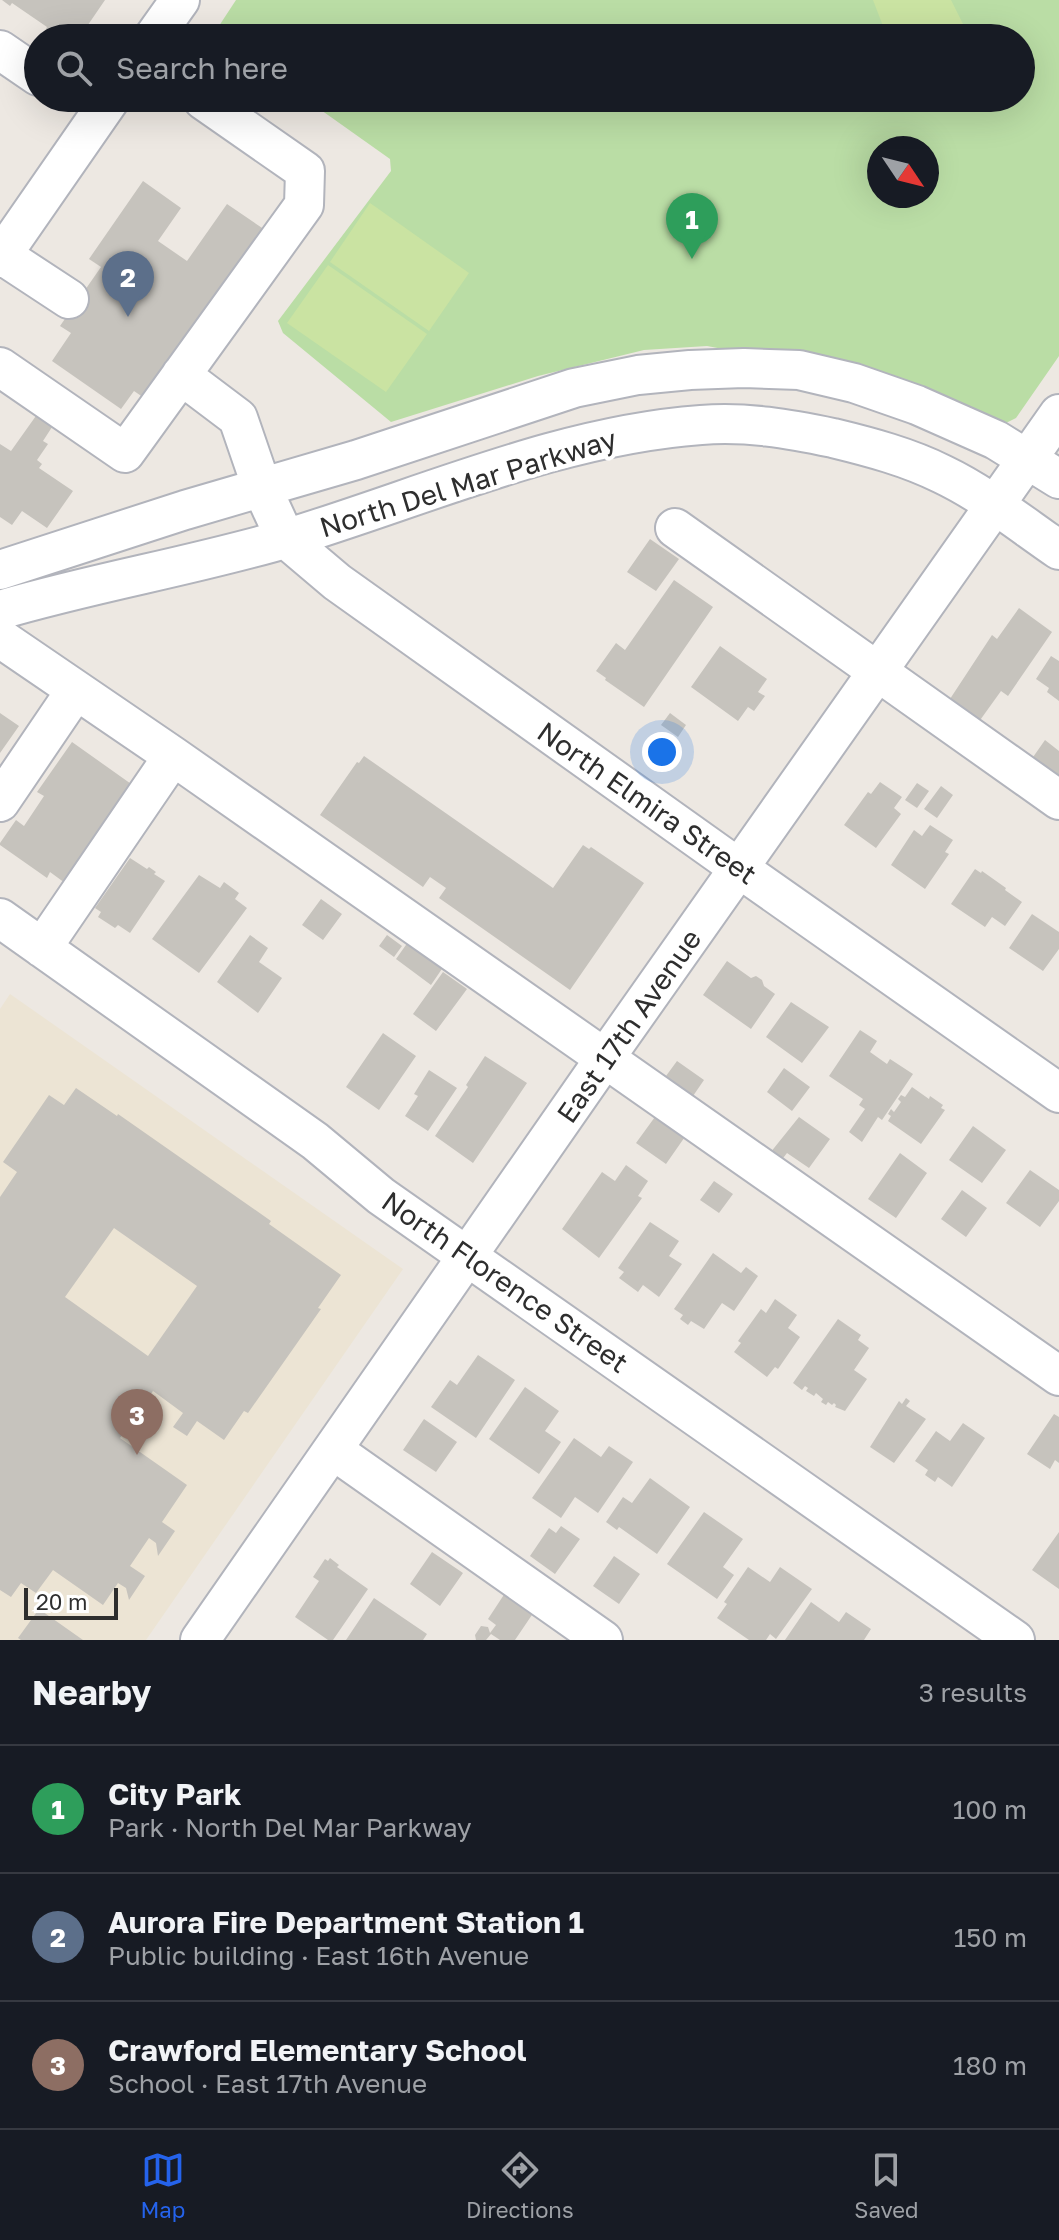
<!DOCTYPE html>
<meta charset="utf-8">
<style>
:root{--surface:#171b24;--page:#20242c;--text:#f1f3f6;--muted:#9ea1a6;--line:#363941;--accent:#2563eb}
body{margin:0;font-family:"Golos Text",sans-serif;background:var(--page);color:var(--text)}
.compass{position:absolute;left:867px;top:136px;width:72px;height:72px;border-radius:50%;background:var(--surface);box-shadow:0 8px 32px #0002;rotate:125deg}
.scale{position:absolute;left:24px;bottom:20px;width:94px;box-sizing:border-box;padding-left:8px;border:4px solid #2e2e2e;border-top:0;font-size:22px;line-height:28px;white-space:nowrap;color:#2e2e2e;-webkit-text-stroke:6px #fff;paint-order:stroke}
.you{position:absolute;left:662px;top:752px;width:28px;height:28px;margin:-20px;border:6px solid #fff;border-radius:50%;background:#1a73e8;box-shadow:0 0 0 12px #1a73e833}
.badge{display:grid;place-items:center;width:52px;height:52px;border-radius:50%;background:var(--accent);color:#fff;font-size:26px;font-weight:700}
.pin{position:absolute;translate:-50% -66px;filter:drop-shadow(0 2px 4px #0008)}
.pin::after{content:'';position:absolute;top:42px;width:28px;height:24px;background:inherit;clip-path:polygon(0 0,100% 0,50% 100%)}
.list{margin:0;padding:0;list-style:none}
h2{display:flex;justify-content:space-between;align-items:center;height:104px;margin:0;padding:0 32px;font-size:34px}
h2 small{font-size:26px;font-weight:400;color:var(--muted)}
.list li{display:grid;grid-template-columns:52px 1fr auto;gap:24px;align-items:center;box-sizing:border-box;height:128px;padding:0 32px;border-top:2px solid var(--line)}
.list b{display:block;font-size:30px;white-space:nowrap}
.list p{margin:0;font-size:26px;white-space:nowrap;color:var(--muted)}
.list em{font-size:26px;font-style:normal;color:var(--muted)}
.icon{flex:none;width:44px;height:44px;fill:none;stroke:currentColor;stroke-width:2;stroke-linecap:round;stroke-linejoin:round}
.map{position:relative;flex:none;width:1059px;height:1640px;overflow:hidden}
.search{position:absolute;background:var(--surface);box-shadow:0 8px 32px #0002;left:24px;right:24px;top:24px;height:88px;display:flex;align-items:center;gap:20px;box-sizing:border-box;padding:0 28px;border-radius:44px;color:var(--muted);font-size:30px}
.sheet{height:488px;background:var(--surface)}
nav{display:flex;justify-content:space-around;align-items:center;box-sizing:border-box;height:112px;border-top:2px solid var(--line);background:var(--surface);font-size:22px;color:var(--muted)}
nav a{display:grid;justify-items:center;gap:4px}
nav .on{color:var(--accent)}
.map>svg:first-child{display:block}
.education{fill:#ece4d4}
.green{fill:#badda5;fill-rule:evenodd}
.pitch{fill:#cae3a2}
.building{fill:#c6c3bd;fill-rule:evenodd}
.lines{fill:none;stroke-linecap:round;stroke-linejoin:round}
.minor-casing{stroke:#b2b4bc;stroke-width:42}
.minor{stroke:#fff;stroke-width:38}
.labels{text-anchor:middle;stroke-width:8;stroke-linejoin:round;paint-order:stroke}
.street-label{font-size:28px;fill:#2e2e2e;stroke:#fff}
</style>
<div class="map">
<svg width="1059" height="1640" viewBox="0 0 1059 1640">
<rect width="100%" height="100%" fill="#ede8e2"/>
<path class="education" d="M10 994 403 1269 146 1640H0V1009Z"/>
<path class="green" d="M236 0H1059V356L1016 418 1000 426 835 370 707 346 644 350 538 376 391 422 283 333 278 321 391 171 390 159 304 98H1021V38H223L215 32ZM879 148H927V196H879Z"/>
<path class="pitch" d="M873 0H951L970 38H902L883 26Z
M370 203 469 273 429 331 330 262Z
M328 265 427 334 386 392 287 323Z"/>
<path class="building" d="M2 0H105L79 38H55L45 31 47 27 12 3 10 6Z
M143 181 181 208 158 241 187 261 227 204 268 232 150 402 134 391 121 409 52 361 71 333 60 326 101 267 89 259Z
M38 413 54 424 43 441 48 444 37 460 42 464 39 468 73 491 47 528 22 511 12 525 0 517V444L11 451Z
M650 539 679 559 656 591 627 572Z
M674 580 713 607 644 707 605 680 606 678 596 671 616 643 625 650Z
M1019 608 1052 632 1008 696 1001 691 978 723 948 702 992 635 997 639Z
M720 646 767 679 758 692 765 696 754 711 748 707 738 721 691 687Z
M1051 656 1059 661V701L1047 692 1049 688 1036 679Z
M0 713 19 726 0 753Z
M670 713 686 725 678 737 661 725Z
M1045 740 1059 751V779L1031 760Z
M72 742 134 786 65 883 50 872 47 878 0 845V843L16 820 24 826 44 796 37 792Z
M364 756 553 888 583 845 589 849 591 847 644 883 570 990 439 898 446 888 430 877 423 887 320 815 357 762 359 763Z
M880 782 902 797 894 808 901 814 876 848 844 825 868 792 871 794Z
M917 783 929 791 917 808 905 800Z
M941 786 953 795 937 818 924 809Z
M930 825 953 840 945 852 949 854 925 889 891 865 914 830 922 836Z
M130 858 147 869 149 867 156 872 154 874 165 881 130 933 118 925 115 928 98 917 101 912 95 908Z
M975 869 981 873 982 871 1006 888 1005 890 1022 902 1005 926 992 917 985 927 951 904Z
M199 875 220 888 224 882 239 893 235 899 247 908 199 973 152 939Z
M321 899 342 914 323 940 302 925Z
M1032 914 1059 932V949L1043 971 1009 948Z
M250 935 268 948 259 962 282 978 258 1013 217 982Z
M387 935 402 946 394 957 379 946Z
M413 935 448 960 431 985 396 959Z
M727 961 751 978 756 976 762 980 764 986 775 994 751 1029 703 995Z
M443 972 467 989 436 1031 413 1014Z
M791 1002 829 1027 802 1063 766 1037Z
M860 1030 877 1041 870 1052 887 1064 890 1059 913 1074 882 1120 878 1117 862 1142 849 1132 865 1109 859 1105 863 1099 829 1076Z
M383 1033 416 1056 379 1110 346 1087Z
M485 1056 527 1083 473 1163 435 1136 468 1087 466 1085Z
M677 1061 704 1080 693 1096 666 1076Z
M784 1068 810 1087 792 1111 767 1092Z
M429 1070 457 1088 428 1131 405 1116 418 1096 414 1094Z
M912 1087 929 1099 930 1096 943 1105 941 1108 945 1110 921 1144 888 1121 891 1116 888 1114 891 1109 894 1112 901 1102 898 1099 901 1095 905 1097Z
M76 1088 117 1116 118 1114 271 1221 269 1224 341 1275 318 1308 321 1309 248 1413 244 1411 224 1440 197 1421 187 1436 173 1427 183 1413 153 1391 138 1413 146 1419 134 1435 126 1430 120 1438 187 1485 162 1522 175 1531 158 1556 156 1543 149 1538 130 1566 145 1576 129 1600 126 1588 118 1583 103 1605 53 1570 36 1593 21 1583 11 1597 0 1590V1197L17 1172 3 1162 49 1095 64 1105ZM114 1228 197 1286 148 1356 65 1297Z
M660 1110 689 1131 666 1164 636 1143Z
M799 1117 830 1139 809 1168 787 1153 777 1166 766 1158Z
M973 1126 1006 1150 982 1183 949 1160Z
M900 1153 927 1173 896 1218 868 1199Z
M626 1165 648 1181 638 1196 642 1198 599 1258 562 1229 602 1172 615 1181Z
M1030 1170 1059 1190V1201L1040 1227 1006 1203Z
M714 1181 733 1194 719 1213 700 1200Z
M962 1190 987 1208 966 1237 941 1219Z
M650 1222 679 1241 669 1256 682 1264 659 1297 643 1285 638 1292 619 1278 624 1272 618 1268Z
M713 1253 741 1273 746 1267 758 1276 734 1311 722 1303 704 1329 691 1321 688 1325 680 1319 683 1315 674 1309Z
M775 1299 797 1315 788 1328 800 1337 778 1369 775 1367 767 1377 734 1352 741 1343 738 1341 761 1309 766 1313Z
M838 1319 861 1335 858 1340 869 1348 854 1370 867 1379 845 1411 835 1407 836 1405 834 1403 832 1405 828 1402 826 1405 821 1402 823 1399 816 1393 814 1396 806 1391 808 1388 805 1386 802 1390 793 1383Z
M478 1355 515 1380 476 1438 431 1407 450 1380 457 1385Z
M525 1387 559 1411 545 1431 561 1442 539 1474 489 1439Z
M906 1398 910 1401 906 1406 926 1419 894 1463 870 1447 899 1401 902 1404Z
M1054 1414 1059 1417V1463L1055 1460 1050 1469 1027 1454Z
M424 1419 457 1442 436 1472 403 1450Z
M963 1423 985 1438 952 1487 938 1477 935 1482 925 1475 928 1470 915 1461 936 1431 950 1441Z
M574 1438 601 1457 609 1446 633 1462 598 1513 575 1497 561 1518 532 1498Z
M650 1478 690 1507 657 1554 619 1527 617 1530 606 1522 623 1497 632 1503Z
M704 1512 743 1539 723 1567 734 1575 717 1599 667 1564Z
M561 1526 580 1539 555 1574 530 1556 549 1528 556 1533Z
M1059 1532V1589L1032 1570Z
M432 1552 463 1573 440 1606 410 1584Z
M614 1556 640 1574 619 1604 593 1586Z
M330 1558 339 1565 337 1567 368 1589 333 1640H328L295 1617 319 1581 313 1577 325 1559 328 1561Z
M748 1567 770 1582 780 1567 812 1589 776 1639 770 1634 766 1640H749L717 1618 727 1604 724 1602Z
M509 1587 538 1606 515 1640H500L491 1634 486 1640H476L475 1635 481 1626 488 1627 490 1633 496 1625 488 1619Z
M374 1598 427 1634 423 1640H346Z
M811 1602 839 1622 846 1612 871 1629 864 1640H785Z
M39 1609 83 1640H21L18 1638Z"/>
<g class="lines">
<g class="minor-casing">
<path id="minor" d="M153 38 180 0
M0 50 38 76
M2 255 69 299
M0 258 111 98
M0 367 125 453 304 205 305 171 203 100
M181 375 238 418 262 488 285 538 337 582 740 869 1059 1093
M675 528 1059 800
M0 570 185 510 356 460 574 388 638 375 690 370 744 368 799 370 854 383 917 405 996 440 1059 479
M0 610C95 582 193 566 288 538 423 497 560 435 701 425 745 421 790 429 833 438 870 447 908 457 942 474 984 494 1021 524 1059 550
M0 638 173 756 1059 1376
M0 802 76 690
M0 918 315 1141 381 1196 1015 1640
M42 948 173 756
M333 1450 603 1640
M200 1640 605 1058 1059 414"/>
</g>
<use href="#minor" class="minor"/>
</g>
<g class="labels">
<g class="street-label">
<text transform="translate(468 483) rotate(-17)" y="10">North Del Mar Parkway</text>
<text transform="translate(647 803) rotate(35)" y="10">North Elmira Street</text>
<text transform="translate(629 1026) rotate(-55)" y="10">East 17th Avenue</text>
<text transform="translate(505 1282) rotate(35)" y="10">North Florence Street</text>
</g>
</g>
</svg>
<svg class="compass" viewBox="-18 -18 36 36"><path d="M0-13l5 13h-10z" fill="#e53935"/><path d="M0 13l5-13h-10z" fill="#9ea1a6"/></svg>
<div class="scale">20 m</div>
<div class="you"></div>
<div class="pin badge" style="left:692px;top:259px;background:#2e9e5b">1</div>
<div class="pin badge" style="left:128px;top:317px;background:#5c6f8a">2</div>
<div class="pin badge" style="left:137px;top:1455px;background:#8d6e63">3</div>
<div class="search"><svg class="icon" aria-label="search" viewBox="0 0 24 24"><circle cx="10" cy="10" r="6"/><path d="M15 15l6 6"/></svg>Search here</div>
</div>
<section class="sheet">
<h2>Nearby<small>3 results</small></h2>
<ul class="list">
<li><span class="badge" style="background:#2e9e5b">1</span><div><b>City Park</b><p>Park · North Del Mar Parkway</p></div><em>100 m</em></li>
<li><span class="badge" style="background:#5c6f8a">2</span><div><b>Aurora Fire Department Station 1</b><p>Public building · East 16th Avenue</p></div><em>150 m</em></li>
<li><span class="badge" style="background:#8d6e63">3</span><div><b>Crawford Elementary School</b><p>School · East 17th Avenue</p></div><em>180 m</em></li>
</ul>
</section>
<nav>
<a class="on"><svg class="icon" aria-label="map" viewBox="0 0 24 24"><path d="M3 6l6-2 6 2 6-2v14l-6 2-6-2-6 2zM9 4v14M15 6v14"/></svg>Map</a>
<a><svg class="icon" aria-label="directions" viewBox="0 0 24 24"><path d="M12 3l9 9-9 9-9-9zM9 14v-3h6M13 9l2 2-2 2"/></svg>Directions</a>
<a><svg class="icon" aria-label="saved" viewBox="0 0 24 24"><path d="M7 4h10v16l-5-4-5 4z"/></svg>Saved</a>
</nav>
